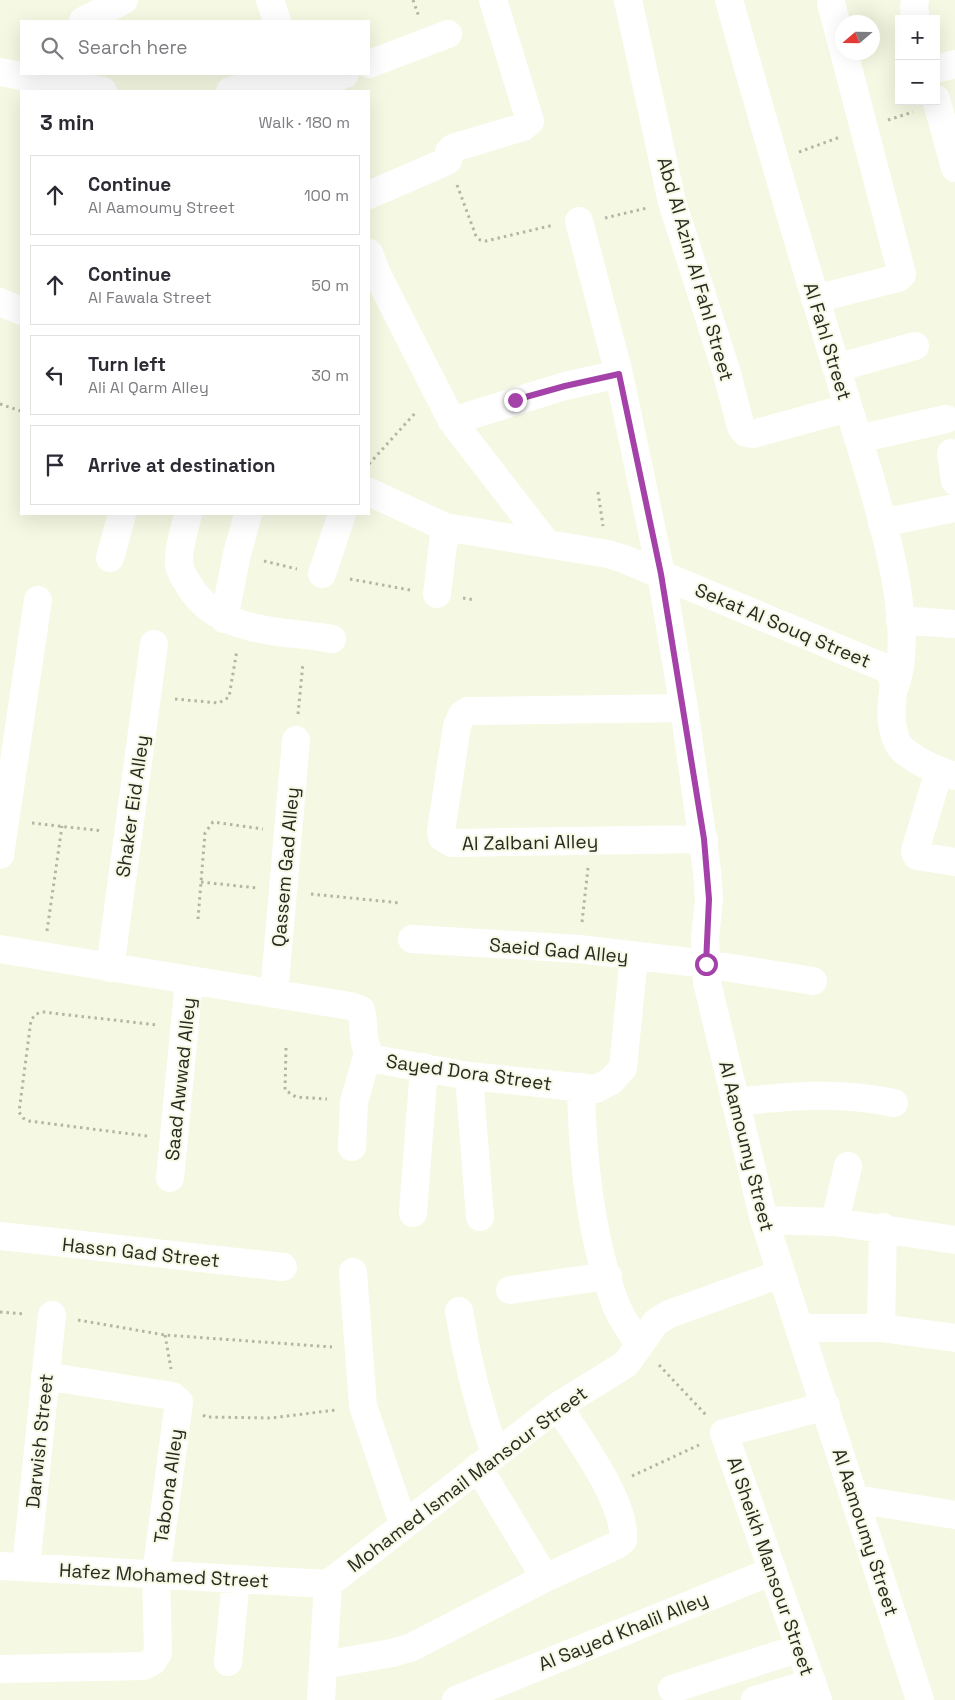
<!DOCTYPE html>
<meta charset="utf-8">
<style>
:root{--surface:#fff;--page:#f7f7f7;--text:#2b2b33;--muted:#7c7c81;--line:#e1e1e2}
body{margin:0;font-family:"Space Grotesk",sans-serif;background:var(--page);color:var(--text)}
.controls{position:absolute;right:15px;top:15px;display:grid;overflow:hidden;border-radius:0px;box-shadow:0 5px 20px #0002}
.controls button{width:45px;height:45px;display:grid;place-items:center;padding:0;border:0;border-bottom:1px solid var(--line);background:var(--surface);color:var(--text);font:25px sans-serif}
.compass{position:absolute;left:835px;top:15px;width:45px;height:45px;border-radius:50%;background:var(--surface);box-shadow:0 5px 20px #0002;rotate:250deg}
.stop{position:absolute;width:15px;height:15px;margin:-11px;border:4px solid #a442a9;border-radius:50%;background:#fff}
.stop.end{background:#a442a9;border-color:#fff;box-shadow:0 1px 5px #0008}
.list{margin:0;padding:0;list-style:none}
h2{display:flex;justify-content:space-between;align-items:center;height:65px;margin:0;padding:0 20px;font-size:21px}
h2 small{font-size:16px;font-weight:400;color:var(--muted)}
.list li{display:grid;grid-template-columns:32px 1fr auto;gap:15px;align-items:center;box-sizing:border-box;height:80px;margin:0 10px 10px;padding:0 10px;border:1px solid var(--line);border-radius:0px}
.list b{display:block;font-size:19px;white-space:nowrap}
.list p{margin:0;font-size:16px;white-space:nowrap;color:var(--muted)}
.list em{font-size:16px;font-style:normal;color:var(--muted)}
.icon{flex:none;width:28px;height:28px;fill:none;stroke:currentColor;stroke-width:2;stroke-linecap:round;stroke-linejoin:round}
.map{position:relative;flex:none;width:955px;height:1700px;overflow:hidden}
.search{position:absolute;background:var(--surface);box-shadow:0 5px 20px #0002;left:20px;top:20px;width:350px;height:55px;display:flex;align-items:center;gap:12px;box-sizing:border-box;padding:0 18px;border-radius:0px;color:var(--muted);font-size:19px}
.panel{position:absolute;background:var(--surface);box-shadow:0 5px 20px #0002;left:20px;top:90px;width:350px;height:425px;border-radius:0px}
.map>svg:first-child{display:block}
.lines{fill:none;stroke-linecap:round;stroke-linejoin:round}
.path{stroke:#b3b6a5;stroke-width:3;stroke-dasharray:2.5 4;stroke-linecap:butt}
.minor{stroke:#fff;stroke-width:28}
.route{stroke:#a442a9;stroke-width:6}
.labels{text-anchor:middle;stroke-width:4;stroke-linejoin:round;paint-order:stroke}
.street-label{font-size:19px;fill:#282922;stroke:#f5f9e3}
</style>
<div class="map">
<svg width="955" height="1700" viewBox="0 0 955 1700">
<rect width="100%" height="100%" fill="#f5f9e3"/>
<g class="lines">
<path class="path" d="M413 0 419 17
M888 120 913 112
M799 152 840 137
M457 185 476 236 480 240 486 241 554 225
M605 218 647 208
M0 404 21 411
M369 464 417 411
M598 492 603 526
M264 561 297 569
M350 579 410 590
M463 598 475 600
M175 699 219 703 229 697 237 650
M298 714 303 663
M32 823 103 831
M201 882 257 888
M311 894 401 903
M198 919 205 833 213 822 263 829
M582 922 588 868
M47 931 62 826
M286 1048 285 1090 296 1097 327 1099
M147 1136 29 1121 23 1118 19 1112 31 1020 36 1014 43 1012 157 1025
M0 1312 24 1314
M78 1320 165 1335 332 1347
M165 1335 171 1369
M659 1365 706 1415
M203 1415 206 1417 271 1418 336 1410
M632 1476 699 1445"/>
<path class="minor" d="M270 0 277 21
M628 0 672 202 726 370 741 427 746 433 753 434 848 408
M729 0C756 96 783 191 812 287 824 327 836 366 848 406 869 474 920 620 895 686
M915 0 914 8 916 19
M831 3 842 45
M83 21 124 0
M369 64 448 34
M936 69 955 64
M0 72 103 91
M230 91 292 74
M303 91 345 74
M936 99 955 168
M369 195 445 162 448 160 449 152 453 148 523 127 530 121 493 0
M579 221 619 374 661 574 684 708 707 871 709 899 705 938 707 982 764 1220 920 1700
M369 253 377 274 452 421 547 544
M815 299 898 278 902 274 844 52
M0 302 21 311
M836 368 915 346
M452 421 565 386 619 374
M858 439 946 419
M951 453 955 481
M369 492 445 527 608 554 624 559 885 668C897 679 893 688 892 703 890 717 893 741 903 750 917 762 938 771 955 776
M188 514C185 529 178 547 179 563 179 570 186 581 190 587 220 635 283 630 332 639
M882 523 955 508
M110 558 122 514
M322 574 342 514
M437 594 445 527
M224 619 237 554 248 514
M900 620 955 624
M684 708 468 711 462 715 457 726 441 831 442 837 452 843 704 839
M939 771 915 851 917 856 955 862
M0 855 38 600
M412 939 579 949 706 964 813 981
M0 949 350 1006 361 1010C366 1027 359 1045 374 1059L469 1076 596 1089 611 1081 623 1068 634 956
M110 968 154 644
M274 994 296 740
M469 1076 480 1217
M581 1087C582 1156 591 1241 616 1305 621 1319 632 1332 639 1345
M735 1102C791 1096 838 1091 894 1103
M352 1147 354 1102 368 1053
M170 1178 189 981
M413 1213 424 1067
M764 1220 835 1222 955 1240
M835 1222 848 1166
M0 1236 283 1267
M353 1272 363 1406 403 1523
M510 1290 608 1276
M459 1311C467 1360 479 1407 495 1454
M800 1328H881L955 1338
M881 1328 883 1227
M478 1467 545 1578
M855 1499 955 1515
M0 1566 328 1584
M26 1567 52 1315
M228 1662 236 1579
M323 1665 392 1653 412 1647 545 1578 617 1545 623 1540C627 1503 578 1438 558 1406
M0 1669 144 1666 152 1662 158 1653 156 1574 179 1402 172 1396 45 1376
M672 1689 800 1648
M321 1700 328 1584 558 1406 626 1364 656 1322 669 1314 780 1274
M456 1700 772 1571
M755 1700 812 1683
M818 1700 724 1433 826 1406"/>
</g>
<g class="lines">
<path class="route" d="M515 400 565 386 619 374 661 574 704 839 709 899 706 964"/>
</g>
<g class="labels">
<g class="street-label">
<text transform="translate(696 269) rotate(74)" y="7">Abd Al Azim Al Fahl Street</text>
<text transform="translate(828 341) rotate(73)" y="7">Al Fahl Street</text>
<text transform="translate(783 625) rotate(23)" y="7">Sekat Al Souq Street</text>
<text transform="translate(132 806) rotate(-82)" y="7">Shaker Eid Alley</text>
<text transform="translate(530 842) rotate(-1)" y="7">Al Zalbani Alley</text>
<text transform="translate(285 867) rotate(-85)" y="7">Qassem Gad Alley</text>
<text transform="translate(559 950) rotate(5)" y="7">Saeid Gad Alley</text>
<text transform="translate(469 1072) rotate(8)" y="7">Sayed Dora Street</text>
<text transform="translate(180 1079) rotate(-84)" y="7">Saad Awwad Alley</text>
<text transform="translate(747 1146) rotate(76)" y="7">Al Aamoumy Street</text>
<text transform="translate(141 1252) rotate(6)" y="7">Hassn Gad Street</text>
<text transform="translate(39 1441) rotate(-84)" y="7">Darwish Street</text>
<text transform="translate(467 1479) rotate(-37)" y="7">Mohamed Ismail Mansour Street</text>
<text transform="translate(168 1486) rotate(-82)" y="7">Tabona Alley</text>
<text transform="translate(866 1532) rotate(72)" y="7">Al Aamoumy Street</text>
<text transform="translate(771 1566) rotate(71)" y="7">Al Sheikh Mansour Street</text>
<text transform="translate(164 1575) rotate(3)" y="7">Hafez Mohamed Street</text>
<text transform="translate(623 1631) rotate(-22)" y="7">Al Sayed Khalil Alley</text>
</g>
</g>
</svg>
<div class="controls">
<button>+</button>
<button>−</button>
</div>
<svg class="compass" viewBox="-18 -18 36 36"><path d="M0-13l5 13h-10z" fill="#e53935"/><path d="M0 13l5-13h-10z" fill="#7c7c81"/></svg>
<div class="stop" style="left:706px;top:964px"></div>
<div class="stop end" style="left:515px;top:400px"></div>
<div class="search"><svg class="icon" aria-label="search" viewBox="0 0 24 24"><circle cx="10" cy="10" r="6"/><path d="M15 15l6 6"/></svg>Search here</div>
<section class="panel">
<h2>3 min<small>Walk · 180 m</small></h2>
<ul class="list">
<li><svg class="icon" aria-label="ahead" viewBox="0 0 24 24"><path d="M12 20V5M6 11l6-6 6 6"/></svg><div><b>Continue</b><p>Al Aamoumy Street</p></div><em>100 m</em></li>
<li><svg class="icon" aria-label="ahead" viewBox="0 0 24 24"><path d="M12 20V5M6 11l6-6 6 6"/></svg><div><b>Continue</b><p>Al Fawala Street</p></div><em>50 m</em></li>
<li><svg class="icon" aria-label="left" viewBox="0 0 24 24"><path d="M17 20v-9H6M10 6l-5 5 5 5"/></svg><div><b>Turn left</b><p>Ali Al Qarm Alley</p></div><em>30 m</em></li>
<li><svg class="icon" aria-label="arrive" viewBox="0 0 24 24"><path d="M6 21V4h12l-3 4 3 4H6"/></svg><div><b>Arrive at destination</b></div></li>
</ul>
</section>
</div>
